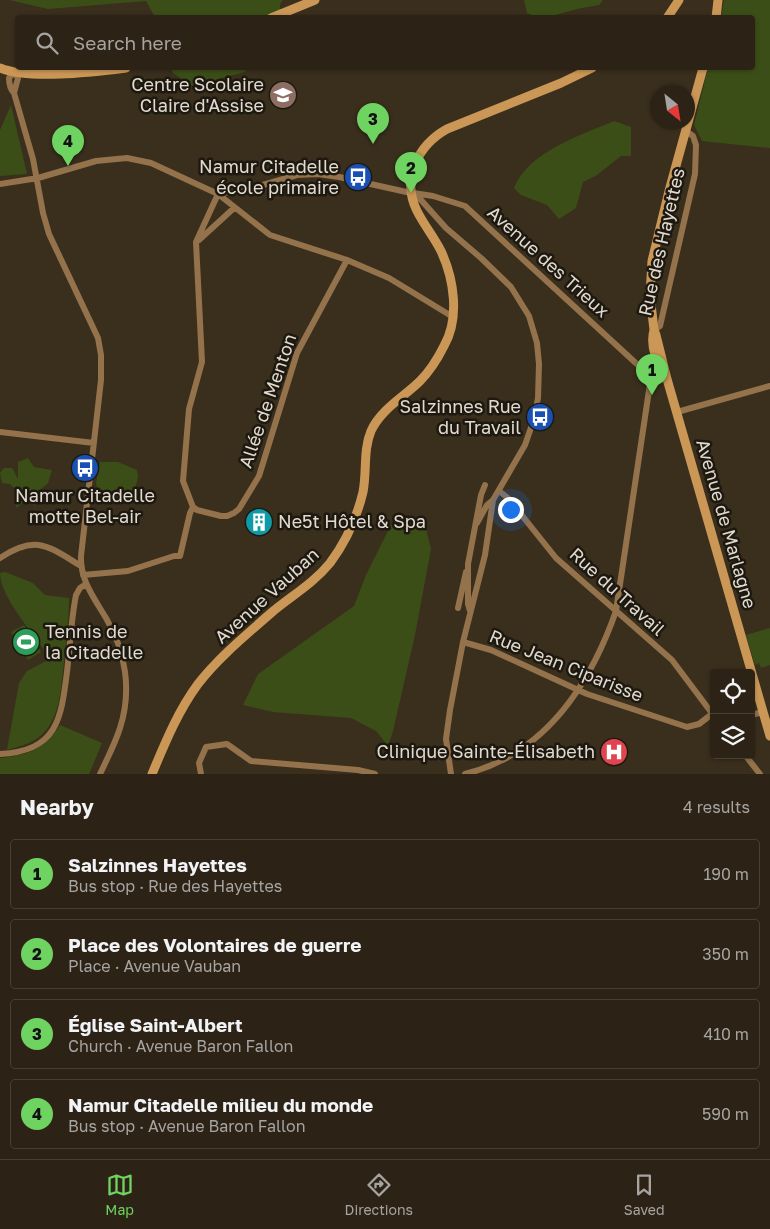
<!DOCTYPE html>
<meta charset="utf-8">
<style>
:root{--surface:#2c2316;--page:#342b1f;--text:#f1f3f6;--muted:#a6a4a1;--line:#484035;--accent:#6ed360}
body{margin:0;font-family:"Golos Text",sans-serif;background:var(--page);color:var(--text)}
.controls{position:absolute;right:15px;bottom:15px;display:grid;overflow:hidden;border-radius:5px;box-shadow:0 1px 4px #0004}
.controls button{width:45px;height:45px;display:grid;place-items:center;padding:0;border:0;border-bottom:1px solid var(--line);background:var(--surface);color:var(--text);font:25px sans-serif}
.compass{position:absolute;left:650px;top:85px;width:45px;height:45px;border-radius:50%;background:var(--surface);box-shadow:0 1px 4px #0004;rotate:150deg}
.you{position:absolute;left:510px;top:509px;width:18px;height:18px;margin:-12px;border:4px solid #fff;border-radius:50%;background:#1a73e8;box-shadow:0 0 0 8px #1a73e833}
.badge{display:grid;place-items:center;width:32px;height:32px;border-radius:50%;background:var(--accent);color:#111;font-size:16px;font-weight:700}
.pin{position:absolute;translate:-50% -41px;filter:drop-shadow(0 1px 2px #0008)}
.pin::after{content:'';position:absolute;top:26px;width:18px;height:15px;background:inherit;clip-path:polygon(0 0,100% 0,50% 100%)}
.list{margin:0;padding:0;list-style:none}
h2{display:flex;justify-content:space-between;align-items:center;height:65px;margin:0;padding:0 20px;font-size:21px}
h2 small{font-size:16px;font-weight:400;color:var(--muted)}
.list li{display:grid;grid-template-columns:32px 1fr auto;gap:15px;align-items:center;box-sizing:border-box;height:70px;margin:0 10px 10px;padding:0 10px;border:1px solid var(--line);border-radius:5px}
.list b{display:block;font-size:19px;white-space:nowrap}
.list p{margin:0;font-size:16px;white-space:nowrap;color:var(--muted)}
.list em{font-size:16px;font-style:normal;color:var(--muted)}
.icon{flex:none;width:28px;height:28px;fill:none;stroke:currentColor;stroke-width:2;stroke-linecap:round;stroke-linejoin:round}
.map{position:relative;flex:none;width:770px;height:774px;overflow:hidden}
.search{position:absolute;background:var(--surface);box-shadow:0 1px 4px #0004;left:15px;right:15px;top:15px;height:55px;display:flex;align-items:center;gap:12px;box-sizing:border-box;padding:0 18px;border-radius:5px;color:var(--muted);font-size:19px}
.sheet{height:385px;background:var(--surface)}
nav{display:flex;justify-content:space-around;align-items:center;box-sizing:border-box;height:70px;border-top:1px solid var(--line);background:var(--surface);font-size:14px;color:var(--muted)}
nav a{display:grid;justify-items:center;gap:2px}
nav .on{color:var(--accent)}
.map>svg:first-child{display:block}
.green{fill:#3b4e17}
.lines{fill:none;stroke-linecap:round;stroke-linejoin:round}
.minor{stroke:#94734c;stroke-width:6}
.secondary{stroke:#cb9756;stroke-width:9}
.labels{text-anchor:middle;stroke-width:5;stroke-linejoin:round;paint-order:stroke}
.poi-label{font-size:18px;fill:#e1dace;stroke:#1d1810;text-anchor:end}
.street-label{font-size:18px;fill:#e1dace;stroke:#1d1810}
</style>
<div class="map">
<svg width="770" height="774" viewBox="0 0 770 774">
<rect width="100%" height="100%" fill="#3a2f1d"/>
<path class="green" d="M9 0H283L280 4V18L155 17 146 1 48 9Z
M524 0H603L599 5 577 9 548 17H536L527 13Z
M724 0H770V148L702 141 694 125 708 68H752V18L721 17Z
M171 68H246L245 72 192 86 173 73Z
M11 105 27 174 0 176V130Z
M614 121 631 127V156H621L597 175 583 182 576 208 559 219 547 205 521 195 514 188C528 152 581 135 614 121Z
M28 458 34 467 52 470 48 483 39 491 35 506 25 501 16 508V490L10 484 2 483 0 473 4 468H12L18 479V462Z
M100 462H118L137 470 138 477 133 498 125 500 99 497 96 483Z
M391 525 426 529 431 549 415 635 393 731 388 746 376 731 351 718 273 712 243 705 258 674 354 606 366 575Z
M5 572 33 583 45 595 69 598C69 620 66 641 64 663 61 686 61 710 47 729 37 742 22 746 7 750L19 683 27 671 50 659C37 637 0 598 0 573Z
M24 625 41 652 28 660 11 632Z
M770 628V665L761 668 759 663 755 665 746 635Z
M60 725 102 743 89 774H0V758C28 755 44 750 60 725Z"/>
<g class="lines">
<path class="minor" d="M14 93 18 78 14 72 9 78C9 84 10 89 14 93L33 159 43 213 49 234 98 338 101 355V380L81 556C80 580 94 598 106 618 126 652 132 691 120 728 115 744 107 759 100 774
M0 184 38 178 96 161 127 158 151 163 218 194 256 187 297 175 318 174 339 177 411 193 421 200 446 228 481 258 511 287 529 316 537 343 539 364 538 398 534 419 525 445 493 500 485 555 463 642 450 710 446 739 451 774
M413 193 433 196 465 206 651 377
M199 240 234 208
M347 260 297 353 259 476 239 509 234 513 227 516H221L197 510 193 507 183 481 189 409 202 362 196 242 218 194 270 235 347 260 389 278 453 317
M654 330 660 326 695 174 696 145 693 136 686 131
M677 412 770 386
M0 432 94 443
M499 491 508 498 556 558 672 660 714 716
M477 523 487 505 493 500
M0 558C36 534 48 546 81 566
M83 575 128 571 174 556H180L190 513 193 507
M458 608 466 572
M470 611 468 604V564L481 495 485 485
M463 642 491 650 587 694 687 727 699 724 712 714
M751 715 763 712
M0 754C57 751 61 720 67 672 70 647 71 620 76 595L80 588 86 584
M745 755 760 774
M201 774 199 763 206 747 227 744 251 761 358 770 375 774
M465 774C545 754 590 685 616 611L651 377"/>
<path class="secondary" d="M271 18 315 0
M667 18 679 0
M716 18 718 0
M0 68C29 80 93 72 126 68
M654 330 656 335 667 379 770 736
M663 373C656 361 650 345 654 330L650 295 652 261 669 191 703 68
M152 774C165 743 178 711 198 684 218 658 246 635 271 613 291 596 313 584 330 563 345 543 357 517 363 492 367 472 363 450 371 431 381 409 404 397 420 381 430 371 438 358 444 346 460 318 454 279 441 251 434 237 424 225 417 211 401 179 418 145 447 129L561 83 592 68"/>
</g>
<defs>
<g id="school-disc" transform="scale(1.4375)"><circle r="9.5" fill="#8d6e63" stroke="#1d1810"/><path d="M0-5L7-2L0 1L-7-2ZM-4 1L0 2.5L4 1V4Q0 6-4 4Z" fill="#fff"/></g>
<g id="bus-disc" transform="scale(1.4375)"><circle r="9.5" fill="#1a4fb4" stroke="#1d1810"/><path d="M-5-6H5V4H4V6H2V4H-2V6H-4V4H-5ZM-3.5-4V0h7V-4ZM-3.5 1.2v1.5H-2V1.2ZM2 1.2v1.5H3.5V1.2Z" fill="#fff"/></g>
<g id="building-disc" transform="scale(1.4375)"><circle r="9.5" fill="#0f9aa8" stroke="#1d1810"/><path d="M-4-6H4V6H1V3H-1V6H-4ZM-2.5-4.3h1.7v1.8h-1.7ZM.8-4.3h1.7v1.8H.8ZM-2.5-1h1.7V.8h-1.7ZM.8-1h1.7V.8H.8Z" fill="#fff"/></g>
<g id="stadium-disc" transform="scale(1.4375)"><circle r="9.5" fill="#2e9e5b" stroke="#1d1810"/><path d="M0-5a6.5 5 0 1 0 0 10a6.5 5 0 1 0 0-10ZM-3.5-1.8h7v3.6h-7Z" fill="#fff"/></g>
<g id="hospital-disc" transform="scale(1.4375)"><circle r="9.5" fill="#e0444e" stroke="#1d1810"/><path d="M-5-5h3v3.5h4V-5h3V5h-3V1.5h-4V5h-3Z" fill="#fff"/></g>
</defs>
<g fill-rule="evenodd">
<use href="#school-disc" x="283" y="95"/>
<use href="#bus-disc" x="358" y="177"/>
<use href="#bus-disc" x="540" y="417"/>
<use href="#bus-disc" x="85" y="468"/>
<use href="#building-disc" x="259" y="522"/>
<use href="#stadium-disc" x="26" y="642"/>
<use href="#hospital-disc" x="614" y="752"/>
</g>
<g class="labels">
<g class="poi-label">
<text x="264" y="91">Centre Scolaire<tspan x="264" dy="21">Claire d'Assise</tspan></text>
<text x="339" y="173">Namur Citadelle<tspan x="339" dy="21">école primaire</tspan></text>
<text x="521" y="413">Salzinnes Rue<tspan x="521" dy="21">du Travail</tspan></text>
<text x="85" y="502" text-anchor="middle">Namur Citadelle<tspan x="85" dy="21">motte Bel-air</tspan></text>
<text x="278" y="528" text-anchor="start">Ne5t Hôtel &amp; Spa</text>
<text x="45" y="638" text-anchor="start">Tennis de<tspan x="45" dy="21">la Citadelle</tspan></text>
<text x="595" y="758">Clinique Sainte-Élisabeth</text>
</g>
<g class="street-label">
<text transform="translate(662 242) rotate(-77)" y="6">Rue des Hayettes</text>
<text transform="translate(548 262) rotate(42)" y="6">Avenue des Trieux</text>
<text transform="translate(268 401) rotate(-71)" y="6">Allée de Menton</text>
<text transform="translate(726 524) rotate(74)" y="6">Avenue de Marlagne</text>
<text transform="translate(617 592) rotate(42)" y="6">Rue du Travail</text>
<text transform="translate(267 596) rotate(-42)" y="6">Avenue Vauban</text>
<text transform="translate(566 666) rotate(22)" y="6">Rue Jean Ciparisse</text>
</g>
</g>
</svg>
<div class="controls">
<button><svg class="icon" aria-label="locate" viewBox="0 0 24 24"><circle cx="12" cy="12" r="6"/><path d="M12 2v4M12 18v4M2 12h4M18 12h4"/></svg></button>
<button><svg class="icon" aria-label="layers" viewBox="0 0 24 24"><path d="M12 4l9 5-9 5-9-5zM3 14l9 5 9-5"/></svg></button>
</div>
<svg class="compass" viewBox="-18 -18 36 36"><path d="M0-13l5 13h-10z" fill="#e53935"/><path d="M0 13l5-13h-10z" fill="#a6a4a1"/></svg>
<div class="you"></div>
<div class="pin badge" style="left:652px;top:395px">1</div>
<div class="pin badge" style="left:411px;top:193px">2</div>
<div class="pin badge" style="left:373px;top:144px">3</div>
<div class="pin badge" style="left:68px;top:166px">4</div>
<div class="search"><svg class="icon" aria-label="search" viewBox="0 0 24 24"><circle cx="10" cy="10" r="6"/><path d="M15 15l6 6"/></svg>Search here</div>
</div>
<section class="sheet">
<h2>Nearby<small>4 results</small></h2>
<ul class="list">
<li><span class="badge">1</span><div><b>Salzinnes Hayettes</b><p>Bus stop · Rue des Hayettes</p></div><em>190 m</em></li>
<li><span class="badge">2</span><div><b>Place des Volontaires de guerre</b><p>Place · Avenue Vauban</p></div><em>350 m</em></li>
<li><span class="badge">3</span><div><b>Église Saint-Albert</b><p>Church · Avenue Baron Fallon</p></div><em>410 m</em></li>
<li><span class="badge">4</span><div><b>Namur Citadelle milieu du monde</b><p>Bus stop · Avenue Baron Fallon</p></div><em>590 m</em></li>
</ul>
</section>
<nav>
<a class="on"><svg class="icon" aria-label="map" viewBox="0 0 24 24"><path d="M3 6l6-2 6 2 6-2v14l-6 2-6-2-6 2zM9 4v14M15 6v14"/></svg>Map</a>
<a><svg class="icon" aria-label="directions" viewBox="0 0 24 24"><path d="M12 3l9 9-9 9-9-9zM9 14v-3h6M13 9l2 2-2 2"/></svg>Directions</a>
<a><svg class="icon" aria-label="saved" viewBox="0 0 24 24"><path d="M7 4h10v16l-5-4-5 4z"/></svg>Saved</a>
</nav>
